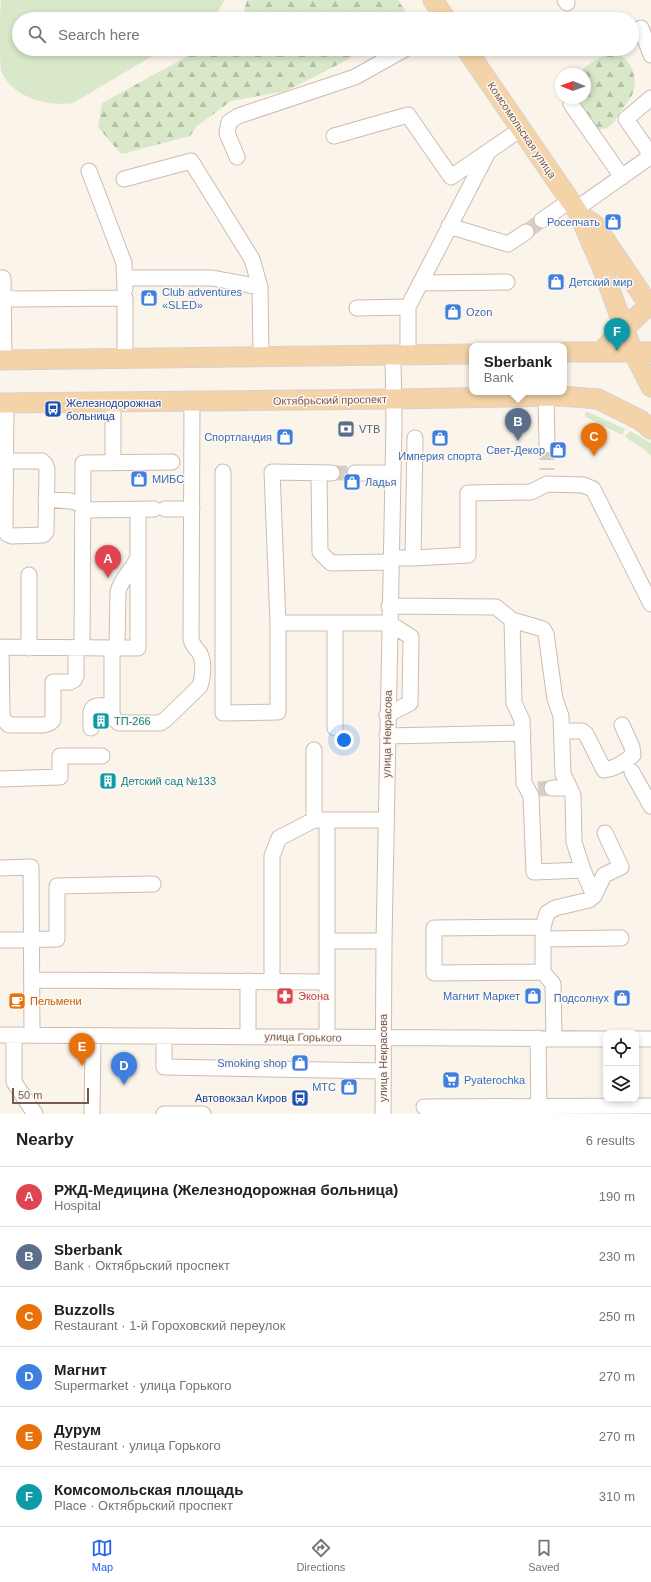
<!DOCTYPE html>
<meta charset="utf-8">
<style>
:root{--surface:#fff;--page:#f6f6f6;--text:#202124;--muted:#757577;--line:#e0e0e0;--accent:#2563eb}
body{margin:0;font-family:Arial,sans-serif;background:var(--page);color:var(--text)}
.controls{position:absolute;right:12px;bottom:12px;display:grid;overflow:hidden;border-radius:8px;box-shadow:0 2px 6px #0003}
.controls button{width:36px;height:36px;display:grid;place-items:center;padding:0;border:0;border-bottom:1px solid var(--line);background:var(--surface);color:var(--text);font:20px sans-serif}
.compass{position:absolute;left:555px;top:68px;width:36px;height:36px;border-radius:50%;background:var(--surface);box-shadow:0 2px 6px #0003;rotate:271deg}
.scale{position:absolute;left:12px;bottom:10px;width:77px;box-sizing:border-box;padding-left:4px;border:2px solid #745a4f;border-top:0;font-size:11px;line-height:14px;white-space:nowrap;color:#745a4f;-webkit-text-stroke:3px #fef8f1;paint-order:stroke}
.you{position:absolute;left:344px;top:740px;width:14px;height:14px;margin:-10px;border:3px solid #fff;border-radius:50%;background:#1a73e8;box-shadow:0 0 0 6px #1a73e833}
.badge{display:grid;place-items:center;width:26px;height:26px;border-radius:50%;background:var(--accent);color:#fff;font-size:13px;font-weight:700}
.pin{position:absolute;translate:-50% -33px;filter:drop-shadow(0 1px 2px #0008)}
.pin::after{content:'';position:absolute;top:21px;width:14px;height:12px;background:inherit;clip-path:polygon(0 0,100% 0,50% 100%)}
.popup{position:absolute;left:469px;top:343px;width:98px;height:52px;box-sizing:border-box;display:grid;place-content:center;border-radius:8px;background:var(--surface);filter:drop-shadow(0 1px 3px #0005);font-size:13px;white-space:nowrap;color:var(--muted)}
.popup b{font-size:15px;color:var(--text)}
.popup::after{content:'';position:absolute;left:50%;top:100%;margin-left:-8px;border:8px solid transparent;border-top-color:var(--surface)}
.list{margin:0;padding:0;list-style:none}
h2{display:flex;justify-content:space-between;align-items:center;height:52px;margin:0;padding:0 16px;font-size:17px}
h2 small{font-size:13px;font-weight:400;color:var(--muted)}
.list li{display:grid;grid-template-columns:26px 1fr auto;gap:12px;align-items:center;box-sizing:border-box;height:60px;padding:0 16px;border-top:1px solid var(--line)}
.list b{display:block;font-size:15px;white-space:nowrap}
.list p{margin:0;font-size:13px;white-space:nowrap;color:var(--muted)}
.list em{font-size:13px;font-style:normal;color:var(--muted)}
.icon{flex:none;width:22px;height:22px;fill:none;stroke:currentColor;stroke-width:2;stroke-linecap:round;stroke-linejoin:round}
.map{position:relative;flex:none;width:651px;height:1114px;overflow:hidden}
.search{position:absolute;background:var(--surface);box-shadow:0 2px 6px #0003;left:12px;right:12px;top:12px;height:44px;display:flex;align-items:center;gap:10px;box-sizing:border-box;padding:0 14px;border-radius:22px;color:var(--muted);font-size:15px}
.sheet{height:412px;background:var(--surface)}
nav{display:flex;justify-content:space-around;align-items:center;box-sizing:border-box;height:56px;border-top:1px solid var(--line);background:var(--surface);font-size:11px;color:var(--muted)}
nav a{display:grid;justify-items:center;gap:2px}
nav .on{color:var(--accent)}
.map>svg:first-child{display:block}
.grass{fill:#d8e8c9}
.forest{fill:url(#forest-firs)}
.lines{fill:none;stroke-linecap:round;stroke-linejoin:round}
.minor-tunnel{stroke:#d9cec3;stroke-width:15;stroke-dasharray:15 8;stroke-linecap:butt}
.minor-casing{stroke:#cdbbb1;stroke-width:17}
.major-casing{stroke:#d8d1ce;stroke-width:21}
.minor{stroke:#fff;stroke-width:15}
.major{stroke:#f4d3a9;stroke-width:19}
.labels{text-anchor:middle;stroke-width:3;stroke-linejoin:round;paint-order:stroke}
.street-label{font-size:11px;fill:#745a4f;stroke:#fef8f1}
.shop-label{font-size:11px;fill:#366cbe;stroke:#fef8f1;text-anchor:end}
.transit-label{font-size:11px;fill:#164399;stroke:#fef8f1;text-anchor:start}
.service-label{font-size:11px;fill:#4e5e75;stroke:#fef8f1;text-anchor:start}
.culture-label{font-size:11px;fill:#0d838f;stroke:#fef8f1;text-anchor:start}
.health-label{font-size:11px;fill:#be3a42;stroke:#fef8f1;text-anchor:start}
.food-label{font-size:11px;fill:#c56008;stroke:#fef8f1;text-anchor:start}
</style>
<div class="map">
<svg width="651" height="1114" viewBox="0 0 651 1114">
<defs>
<pattern id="forest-firs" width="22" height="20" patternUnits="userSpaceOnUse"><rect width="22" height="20" fill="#d8e8c9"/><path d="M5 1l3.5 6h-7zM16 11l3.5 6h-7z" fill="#b4bfa6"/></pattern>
</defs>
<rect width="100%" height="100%" fill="#fbf4ea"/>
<path class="grass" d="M1 0H225L213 19H19V49H164L73 103C47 107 12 97 1 71 0 64 0 43 0 34 0 24 0 10 1 0Z
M586 412H588L625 429 622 435 586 417 585 416Z
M630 431 651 443V456L642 448 625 437Z"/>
<path class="forest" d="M247 0H398L410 18 407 19H242Z
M201 49H363L347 60 286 91 231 101 197 126 190 136 121 154 98 127 102 103Z
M616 53C632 59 639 80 632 95 629 100 625 106 621 111 617 117 614 124 607 128 604 129 599 129 595 130L578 110 577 98H585V74H579C589 62 601 56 616 53Z"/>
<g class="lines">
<path class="minor-tunnel" d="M526 232 542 220
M547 445V470
M332 473H355
M538 789 552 788"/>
<g class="minor-casing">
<path id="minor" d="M565 0 567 3
M641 28 651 55
M651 98 626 119 651 155
M571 104 622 177
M334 136 408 115 451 177 521 129
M237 157 227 133 229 122 238 116 355 77 405 49
M89 171 124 263 125 289
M124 179 191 161 252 259 260 287 261 357
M576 209 651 156
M542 220 570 201
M449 226 508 244 526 232
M0 278H3L4 360
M125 278H212L260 287
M420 283 507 282
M3 298 18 299 125 298V359
M357 308 408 307
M408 355V307L487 154
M546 396 547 445
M113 402V463
M6 461H42L45 464 47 469 46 532 43 535 12 536 7 534 5 529 6 403
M223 472V713L278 712V623H335
M319 473 320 552 331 563 390 562
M355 473H393
M46 499 71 501 83 505
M165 509H192
M83 510 154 509
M390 558H413L468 555V493L531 492 547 484 583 485 593 489 651 604
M413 558 415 438
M29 575V648
M389 606 496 607 512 620 514 703 522 720 524 783 531 796 534 872 583 870 594 896
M512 620 543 629 546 634 555 699 561 716 563 774 573 795 574 842 583 870
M278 623 272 472 332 473
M0 647 112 648V712L113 718 119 723H160L165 720 200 686C203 678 204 664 201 656 199 649 193 649 191 639L192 401
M1 647 2 715 4 720 9 725H44L50 723 53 720V682H70L74 680 76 676V648
M82 648 83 463 172 462
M112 648H138V558
M117 648 118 592C121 578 133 570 138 557V510
M91 728C91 706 88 705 112 706
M335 728V623H389L411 637 410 703 387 715
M562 731H582L586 734 604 770C615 769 625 762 633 755L632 747 622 725
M387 736 523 733
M314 750V820H386
M632 772 651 806
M0 779 60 777V756H102
M552 788H568
M0 868 31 867 32 1035
M543 927 547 913 555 908 589 900 594 896 604 875 621 867 605 833
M543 939 621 938
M0 940 57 939V886L153 884
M327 941H384
M543 972 434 973V928L543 927V972L553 984 554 1038
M32 980 327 982
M272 981V856L279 838 314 820
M0 1035 606 1039
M14 1036V1082L35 1114
M164 1036V1067L383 1071
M248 1037V981
M327 1037V820
M538 1038 539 1114
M636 1039H651
M424 1107 651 1106
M92 1114 93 1036
M164 1114H203
M383 1114 384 941 394 421 393 355"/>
</g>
<g class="major-casing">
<path id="major" d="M433 0 446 19
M466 49 578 212 601 265 633 352 651 387
M588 220 595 225 651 308
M564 352H651
M600 352 651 303
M0 360 472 354
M0 403 394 399 561 396 598 399 640 420 651 429"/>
</g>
<use href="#minor" class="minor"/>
<use href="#major" class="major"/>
</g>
<defs>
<g id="shop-square" transform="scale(0.9)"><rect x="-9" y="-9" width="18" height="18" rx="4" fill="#3f7fe0" stroke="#fef8f1"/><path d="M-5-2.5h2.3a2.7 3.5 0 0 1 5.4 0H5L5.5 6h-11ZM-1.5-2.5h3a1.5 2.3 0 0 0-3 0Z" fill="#fff"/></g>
<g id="bus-square" transform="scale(0.9)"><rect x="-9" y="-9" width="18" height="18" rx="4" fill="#1a4fb4" stroke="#fef8f1"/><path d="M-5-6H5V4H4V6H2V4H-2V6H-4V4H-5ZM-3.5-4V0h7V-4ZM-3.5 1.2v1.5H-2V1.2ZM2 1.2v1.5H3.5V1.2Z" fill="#fff"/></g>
<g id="bank-square" transform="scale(0.9)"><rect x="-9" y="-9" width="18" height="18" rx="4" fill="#5c6f8a" stroke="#fef8f1"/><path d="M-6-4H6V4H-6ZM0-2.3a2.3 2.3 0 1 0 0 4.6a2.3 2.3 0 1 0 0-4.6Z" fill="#fff"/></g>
<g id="building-square" transform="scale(0.9)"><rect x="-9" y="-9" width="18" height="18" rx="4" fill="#0f9aa8" stroke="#fef8f1"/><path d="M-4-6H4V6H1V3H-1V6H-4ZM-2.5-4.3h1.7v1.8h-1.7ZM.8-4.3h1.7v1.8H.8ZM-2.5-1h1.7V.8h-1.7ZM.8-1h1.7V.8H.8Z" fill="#fff"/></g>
<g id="pharmacy-square" transform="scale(0.9)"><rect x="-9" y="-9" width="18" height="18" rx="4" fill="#e0444e" stroke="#fef8f1"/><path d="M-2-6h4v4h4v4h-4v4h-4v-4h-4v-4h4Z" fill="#fff"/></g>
<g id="cafe-square" transform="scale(0.9)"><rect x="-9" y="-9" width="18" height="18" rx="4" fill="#e8710a" stroke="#fef8f1"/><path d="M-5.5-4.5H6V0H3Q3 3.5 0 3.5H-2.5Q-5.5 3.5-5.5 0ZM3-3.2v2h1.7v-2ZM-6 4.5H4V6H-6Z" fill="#fff"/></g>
<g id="supermarket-square" transform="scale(0.9)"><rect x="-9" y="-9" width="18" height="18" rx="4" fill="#3f7fe0" stroke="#fef8f1"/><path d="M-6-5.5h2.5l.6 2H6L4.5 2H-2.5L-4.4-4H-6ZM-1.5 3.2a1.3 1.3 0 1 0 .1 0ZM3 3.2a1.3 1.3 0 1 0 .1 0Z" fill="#fff"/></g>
</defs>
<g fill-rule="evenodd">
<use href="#shop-square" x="613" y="222"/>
<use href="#shop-square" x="556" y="282"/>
<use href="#shop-square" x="149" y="298"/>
<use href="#shop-square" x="453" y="312"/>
<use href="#bus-square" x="53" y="409"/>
<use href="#bank-square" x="346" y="429"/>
<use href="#shop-square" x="285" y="437"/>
<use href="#shop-square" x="440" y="438"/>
<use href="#shop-square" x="558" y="450"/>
<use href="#shop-square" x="139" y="479"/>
<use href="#shop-square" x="352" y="482"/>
<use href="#building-square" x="101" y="721"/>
<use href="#building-square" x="108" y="781"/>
<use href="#pharmacy-square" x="285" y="996"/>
<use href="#shop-square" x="533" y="996"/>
<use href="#shop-square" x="622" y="998"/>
<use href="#cafe-square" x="17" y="1001"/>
<use href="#shop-square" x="300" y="1063"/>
<use href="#supermarket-square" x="451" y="1080"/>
<use href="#shop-square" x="349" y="1087"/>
<use href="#bus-square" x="300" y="1098"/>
</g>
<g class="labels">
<g class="street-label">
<text transform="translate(522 130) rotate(56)" y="4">Комсомольская улица</text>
<text transform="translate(330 400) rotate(-1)" y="4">Октябрьский проспект</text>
<text transform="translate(387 734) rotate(-89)" y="4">улица Некрасова</text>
<text transform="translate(303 1037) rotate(1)" y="4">улица Горького</text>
<text transform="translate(383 1058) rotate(-90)" y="4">улица Некрасова</text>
</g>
<g class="shop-label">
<text x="600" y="226">Росепчать</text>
<text x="569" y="286" text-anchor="start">Детский мир</text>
<text x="162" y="296" text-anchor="start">Club adventures<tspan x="162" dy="13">«SLED»</tspan></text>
<text x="466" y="316" text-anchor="start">Ozon</text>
<text x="272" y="441">Спортландия</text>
<text x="545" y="454">Свет-Декор</text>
<text x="440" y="460" text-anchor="middle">Империя спорта</text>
<text x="152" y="483" text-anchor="start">МИБС</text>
<text x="365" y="486" text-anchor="start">Ладья</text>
<text x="520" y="1000">Магнит Маркет</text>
<text x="609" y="1002">Подсолнух</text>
<text x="287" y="1067">Smoking shop</text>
<text x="464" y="1084" text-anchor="start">Pyaterochka</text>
<text x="336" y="1091">МТС</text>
</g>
<g class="transit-label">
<text x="66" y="407">Железнодорожная<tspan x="66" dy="13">больница</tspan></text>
<text x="287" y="1102" text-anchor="end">Автовокзал Киров</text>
</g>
<g class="service-label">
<text x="359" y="433">VTB</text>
</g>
<g class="culture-label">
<text x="114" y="725">ТП-266</text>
<text x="121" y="785">Детский сад №133</text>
</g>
<g class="health-label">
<text x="298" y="1000">Экона</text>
</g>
<g class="food-label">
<text x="30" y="1005">Пельмени</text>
</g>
</g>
</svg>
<div class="controls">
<button><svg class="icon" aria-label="locate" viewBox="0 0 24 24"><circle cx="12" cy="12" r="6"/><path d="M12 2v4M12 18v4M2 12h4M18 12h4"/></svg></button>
<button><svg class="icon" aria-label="layers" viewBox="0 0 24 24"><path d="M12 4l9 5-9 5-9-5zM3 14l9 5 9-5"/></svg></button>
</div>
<svg class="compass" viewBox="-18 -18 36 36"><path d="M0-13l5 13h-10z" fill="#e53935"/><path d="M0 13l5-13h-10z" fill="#757577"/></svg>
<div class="scale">50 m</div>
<div class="you"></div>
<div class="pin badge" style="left:108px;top:578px;background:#e0444e">A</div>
<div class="pin badge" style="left:518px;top:441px;background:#5c6f8a">B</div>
<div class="popup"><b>Sberbank</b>Bank</div>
<div class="pin badge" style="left:594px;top:456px;background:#e8710a">C</div>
<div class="pin badge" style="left:124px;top:1085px;background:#3f7fe0">D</div>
<div class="pin badge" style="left:82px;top:1066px;background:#e8710a">E</div>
<div class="pin badge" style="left:617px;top:351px;background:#0f9aa8">F</div>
<div class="search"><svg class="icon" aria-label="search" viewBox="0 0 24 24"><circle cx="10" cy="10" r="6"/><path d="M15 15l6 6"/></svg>Search here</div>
</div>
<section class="sheet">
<h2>Nearby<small>6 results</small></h2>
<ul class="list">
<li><span class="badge" style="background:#e0444e">A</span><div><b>РЖД-Медицина (Железнодорожная больница)</b><p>Hospital</p></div><em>190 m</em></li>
<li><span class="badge" style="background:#5c6f8a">B</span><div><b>Sberbank</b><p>Bank · Октябрьский проспект</p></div><em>230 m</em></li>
<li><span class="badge" style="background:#e8710a">C</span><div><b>Buzzolls</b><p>Restaurant · 1-й Гороховский переулок</p></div><em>250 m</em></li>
<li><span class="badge" style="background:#3f7fe0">D</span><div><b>Магнит</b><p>Supermarket · улица Горького</p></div><em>270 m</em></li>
<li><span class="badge" style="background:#e8710a">E</span><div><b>Дурум</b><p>Restaurant · улица Горького</p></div><em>270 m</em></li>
<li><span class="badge" style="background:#0f9aa8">F</span><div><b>Комсомольская площадь</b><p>Place · Октябрьский проспект</p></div><em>310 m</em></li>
</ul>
</section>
<nav>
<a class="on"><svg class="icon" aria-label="map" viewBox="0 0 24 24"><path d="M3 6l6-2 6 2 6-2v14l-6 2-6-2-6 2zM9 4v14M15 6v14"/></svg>Map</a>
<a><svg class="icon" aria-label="directions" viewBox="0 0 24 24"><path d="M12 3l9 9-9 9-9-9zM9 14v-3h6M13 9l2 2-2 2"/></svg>Directions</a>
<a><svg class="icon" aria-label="saved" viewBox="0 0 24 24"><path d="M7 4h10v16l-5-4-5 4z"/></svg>Saved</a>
</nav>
